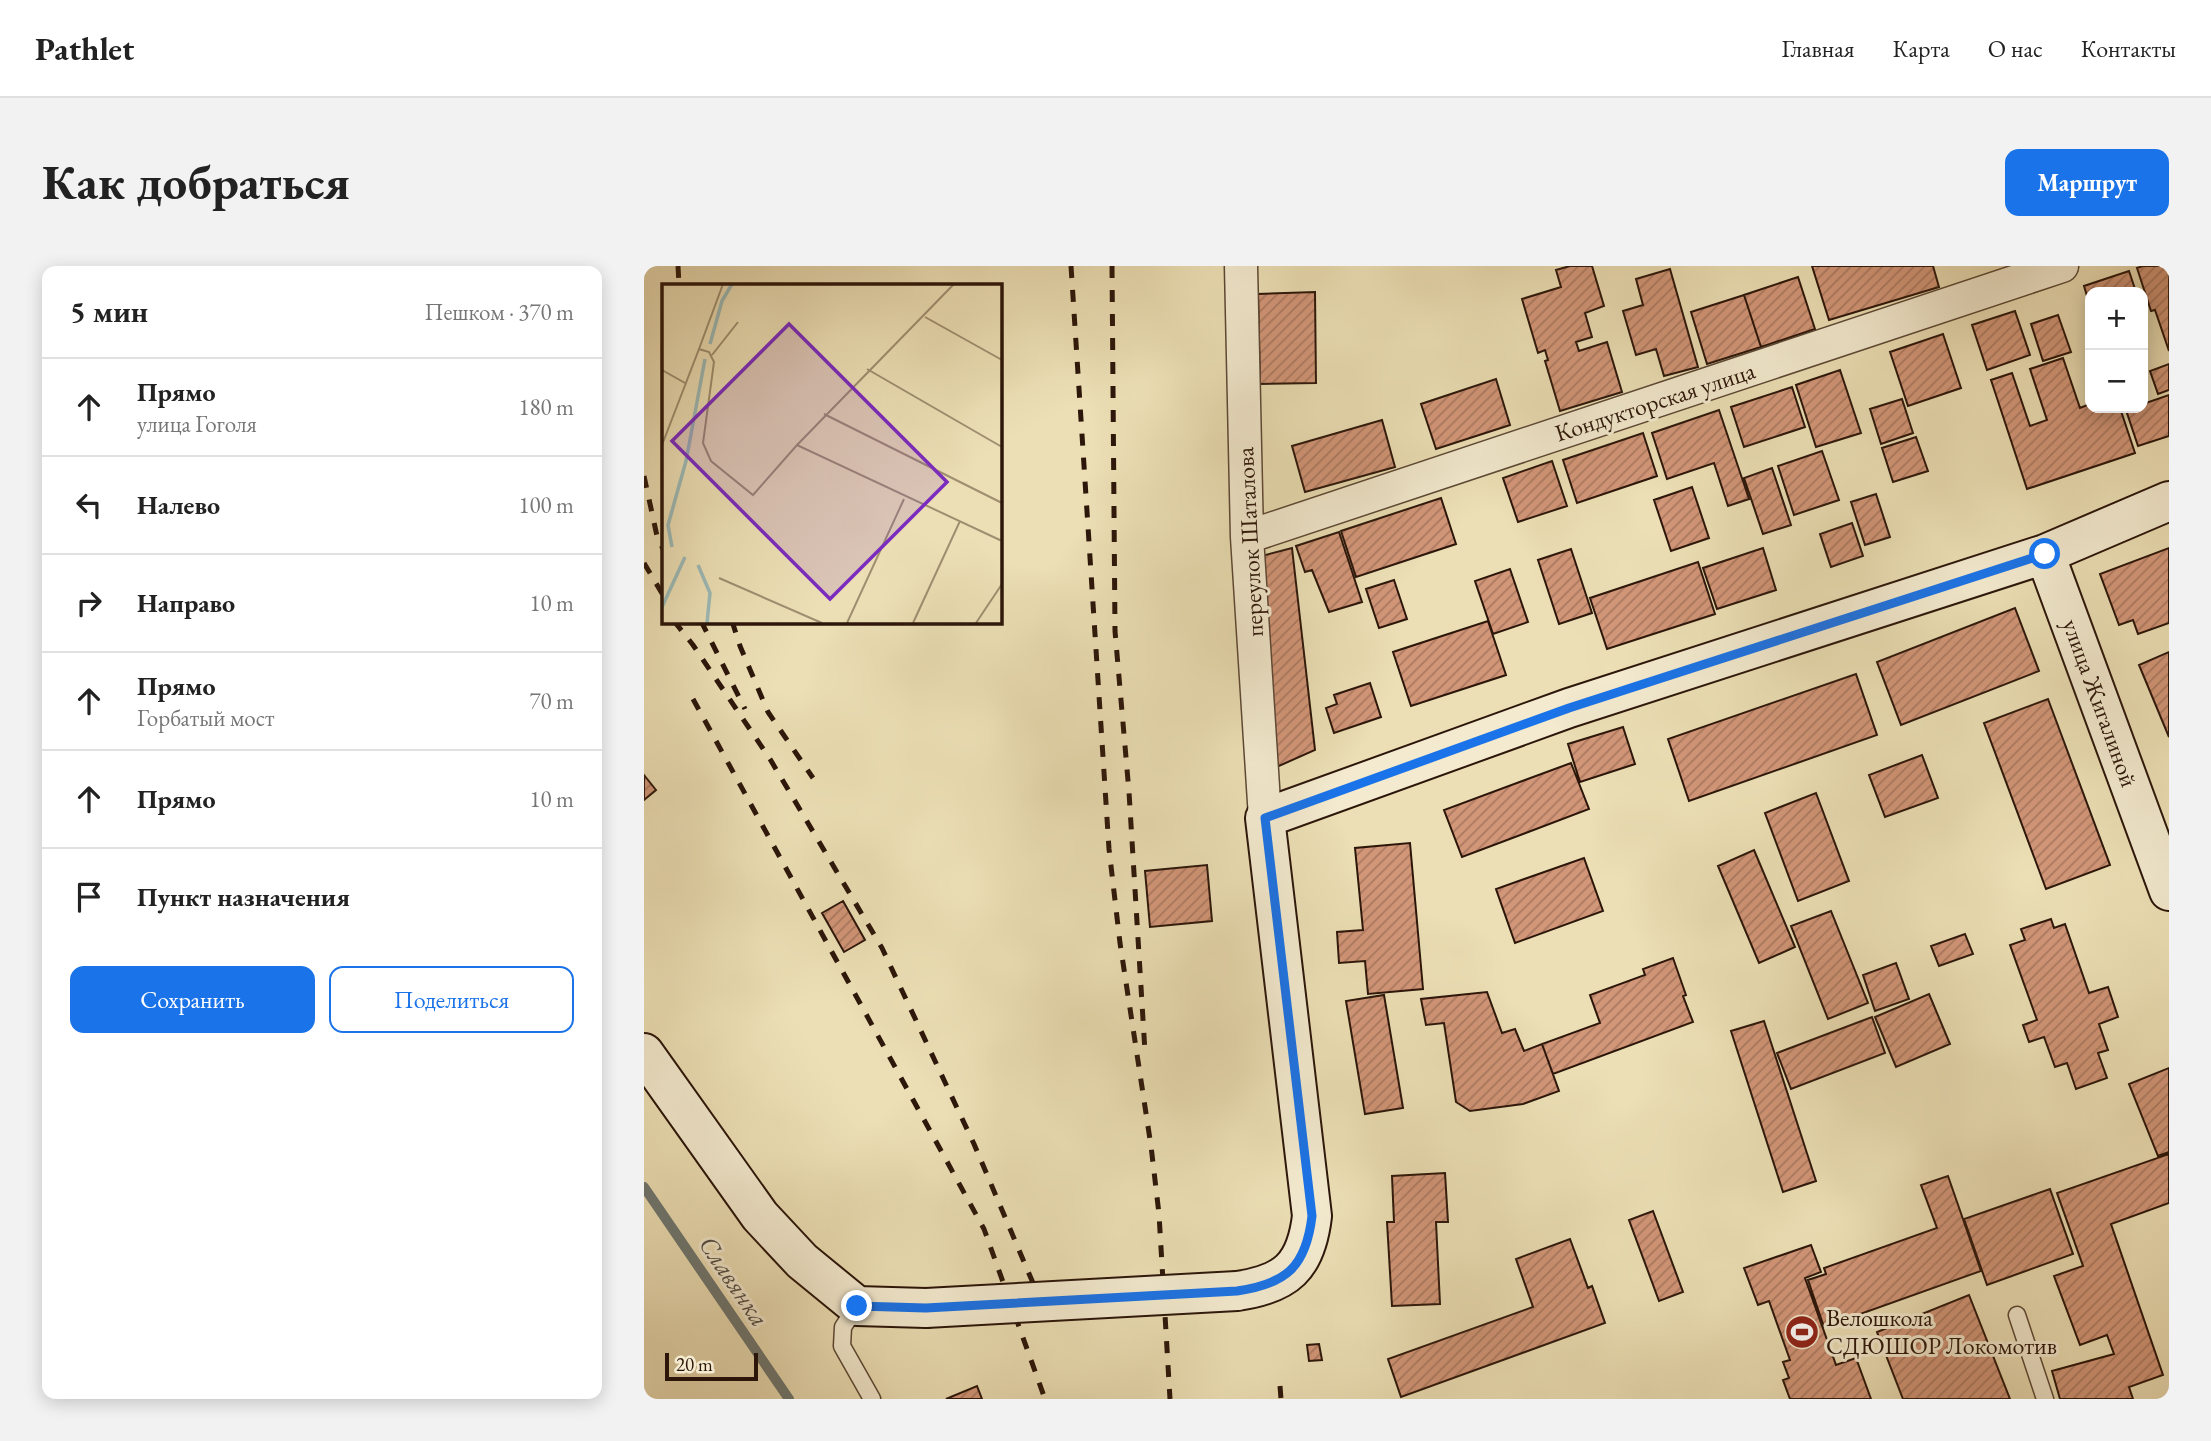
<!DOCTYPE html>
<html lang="ru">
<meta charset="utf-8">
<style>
:root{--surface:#fff;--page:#f2f2f2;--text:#222;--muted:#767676;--line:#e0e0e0;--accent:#1a73e8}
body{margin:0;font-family:"EB Garamond",serif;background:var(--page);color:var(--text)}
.controls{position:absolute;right:21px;top:21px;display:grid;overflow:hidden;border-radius:14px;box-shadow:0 4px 18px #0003}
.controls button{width:63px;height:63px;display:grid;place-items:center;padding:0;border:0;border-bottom:2px solid var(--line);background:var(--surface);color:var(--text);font:35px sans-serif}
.scale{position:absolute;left:21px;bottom:18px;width:93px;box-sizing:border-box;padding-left:7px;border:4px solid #2c160a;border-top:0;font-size:19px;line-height:24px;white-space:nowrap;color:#2c160a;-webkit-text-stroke:5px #f3eacf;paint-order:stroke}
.stop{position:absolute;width:21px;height:21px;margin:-16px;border:5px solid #1a73e8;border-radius:50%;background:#fff}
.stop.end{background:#1a73e8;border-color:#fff;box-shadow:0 2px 7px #0008}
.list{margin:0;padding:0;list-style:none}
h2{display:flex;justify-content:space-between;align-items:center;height:91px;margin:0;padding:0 28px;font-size:30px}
h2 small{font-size:23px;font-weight:400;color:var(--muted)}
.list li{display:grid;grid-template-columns:46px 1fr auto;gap:21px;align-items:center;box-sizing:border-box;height:98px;padding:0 28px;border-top:2px solid var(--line)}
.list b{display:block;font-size:26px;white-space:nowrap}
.list p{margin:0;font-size:23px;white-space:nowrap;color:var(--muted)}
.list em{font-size:23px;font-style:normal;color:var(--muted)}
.actions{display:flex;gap:14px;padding:21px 28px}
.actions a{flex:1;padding:16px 0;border:2px solid var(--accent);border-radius:14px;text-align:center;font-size:24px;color:var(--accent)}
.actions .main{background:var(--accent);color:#fff}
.icon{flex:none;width:38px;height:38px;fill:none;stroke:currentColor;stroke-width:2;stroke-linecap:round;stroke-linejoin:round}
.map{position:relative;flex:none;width:1525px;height:1133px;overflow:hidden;border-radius:14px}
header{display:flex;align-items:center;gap:42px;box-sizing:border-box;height:98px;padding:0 35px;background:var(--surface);border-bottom:2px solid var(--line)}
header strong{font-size:33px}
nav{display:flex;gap:38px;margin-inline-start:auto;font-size:24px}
.intro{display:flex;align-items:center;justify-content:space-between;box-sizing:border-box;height:168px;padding:0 42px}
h1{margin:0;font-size:49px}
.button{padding:18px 32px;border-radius:14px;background:var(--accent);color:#fff;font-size:24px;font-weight:700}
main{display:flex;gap:42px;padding:0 42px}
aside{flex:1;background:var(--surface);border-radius:14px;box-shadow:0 4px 18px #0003}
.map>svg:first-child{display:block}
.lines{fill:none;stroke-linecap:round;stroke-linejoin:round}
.stream{stroke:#6f7872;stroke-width:10}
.building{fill:url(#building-hatch);stroke:#2c160a;stroke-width:2}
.service-casing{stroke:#5c4835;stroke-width:19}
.minor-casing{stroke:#5c4835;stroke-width:35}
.secondary-casing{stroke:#2c160a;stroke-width:42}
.service{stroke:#f3eacf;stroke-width:16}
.minor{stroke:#f3eacf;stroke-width:32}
.secondary{stroke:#f3eacf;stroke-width:38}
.rail{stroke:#2c160a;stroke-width:5;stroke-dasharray:12 12;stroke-linecap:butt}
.secondary-bridge-casing{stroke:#2c160a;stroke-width:42;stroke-linecap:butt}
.secondary-bridge{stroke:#f3eacf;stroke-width:38}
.route{stroke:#1a73e8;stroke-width:9}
.labels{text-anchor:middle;stroke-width:6;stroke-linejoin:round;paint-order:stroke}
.street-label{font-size:24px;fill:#2c160a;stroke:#f3eacf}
.poi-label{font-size:24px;fill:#2c160a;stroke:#f3eacf;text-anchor:start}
.water-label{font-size:26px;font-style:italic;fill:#534f47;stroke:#f3eacf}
.inset-river{fill:none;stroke:#9cbab7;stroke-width:3.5}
.inset-road{fill:none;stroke:#9f8f71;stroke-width:2}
.view{fill:#7b2cbf;fill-opacity:0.15;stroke:#7b2cbf;stroke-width:3.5}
.inset-edge{fill:none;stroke:#2c160a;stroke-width:3.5}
</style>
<header>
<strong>Pathlet</strong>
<nav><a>Главная</a><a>Карта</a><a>О нас</a><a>Контакты</a></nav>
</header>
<div class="intro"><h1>Как добраться</h1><a class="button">Маршрут</a></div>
<main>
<aside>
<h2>5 мин<small>Пешком · 370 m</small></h2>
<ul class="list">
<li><svg class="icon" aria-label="ahead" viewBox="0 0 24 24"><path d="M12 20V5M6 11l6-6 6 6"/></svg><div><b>Прямо</b><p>улица Гоголя</p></div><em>180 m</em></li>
<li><svg class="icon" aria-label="left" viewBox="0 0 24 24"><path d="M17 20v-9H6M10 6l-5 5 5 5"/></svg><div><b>Налево</b></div><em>100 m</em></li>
<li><svg class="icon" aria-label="right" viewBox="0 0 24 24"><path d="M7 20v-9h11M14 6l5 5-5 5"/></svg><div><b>Направо</b></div><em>10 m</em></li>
<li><svg class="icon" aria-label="ahead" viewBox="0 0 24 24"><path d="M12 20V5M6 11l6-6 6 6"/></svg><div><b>Прямо</b><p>Горбатый мост</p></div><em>70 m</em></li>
<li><svg class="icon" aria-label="ahead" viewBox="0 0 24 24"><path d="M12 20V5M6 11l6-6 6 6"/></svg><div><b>Прямо</b></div><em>10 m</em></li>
<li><svg class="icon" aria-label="arrive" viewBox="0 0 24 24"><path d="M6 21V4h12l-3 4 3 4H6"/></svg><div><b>Пункт назначения</b></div></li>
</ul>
<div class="actions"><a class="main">Сохранить</a><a>Поделиться</a></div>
</aside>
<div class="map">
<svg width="1525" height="1133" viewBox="0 0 1525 1133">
<defs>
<pattern id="building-hatch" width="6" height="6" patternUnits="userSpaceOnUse" patternTransform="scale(1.75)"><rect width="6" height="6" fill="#d29678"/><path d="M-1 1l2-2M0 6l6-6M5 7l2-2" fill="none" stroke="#ab7961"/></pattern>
</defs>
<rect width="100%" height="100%" fill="#ecdfb5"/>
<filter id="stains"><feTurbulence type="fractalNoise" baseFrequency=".00286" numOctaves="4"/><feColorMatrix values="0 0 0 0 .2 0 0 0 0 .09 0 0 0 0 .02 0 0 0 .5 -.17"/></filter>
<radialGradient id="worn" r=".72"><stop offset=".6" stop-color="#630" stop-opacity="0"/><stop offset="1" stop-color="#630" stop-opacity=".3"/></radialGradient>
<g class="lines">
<path class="stream" d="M0 921 145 1133"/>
</g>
<path class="building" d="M926 0H948L960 40 941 47 948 71 932 76 935 85 963 76 978 126 916 145 901 95 904 94 901 84 894 87 878 33 917 21 912 4Z
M1168 0H1289L1295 21 1185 54Z
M1499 0H1525V85L1511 44 1507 45 1493 2Z
M1026 3 1054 101 1020 110 1012 83 992 89 979 45 999 39 992 13Z
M1485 5 1492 26H1446V40L1440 20Z
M1154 11 1171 63 1117 81 1100 29Z
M671 26 672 117 616 118 614 28Z
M1100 29 1117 81 1063 98 1047 46Z
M1371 45 1386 89 1343 104 1328 59Z
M1414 49 1427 86 1399 95 1387 58Z
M1299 68 1317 122 1264 140 1246 86Z
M1419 92 1436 142 1446 138V142H1476L1491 187 1383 223 1347 114 1368 107 1386 160 1403 154 1386 103Z
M1525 98V124L1514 128 1506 105Z
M1196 104 1217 167 1172 181 1152 119Z
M852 113 866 159 792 183 777 138Z
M1148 121 1161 161 1100 181 1087 141Z
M1525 129V170L1494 180 1482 144 1499 142V138Z
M1258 133 1269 167 1237 178 1226 143Z
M1075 144 1105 233 1084 240 1070 197 1023 213 1008 167Z
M738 154 751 201 661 226 648 180Z
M999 167 1013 210 933 237 919 194Z
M1272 171 1284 205 1249 216 1238 182Z
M1178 185 1195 234 1150 249 1134 200Z
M908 195 923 240 874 256 859 212Z
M1128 202 1147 259 1119 268 1100 212Z
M1048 221 1065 272 1027 285 1010 234Z
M1232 228 1246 271 1221 279 1207 236Z
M797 232 812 278 712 311 697 265Z
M1208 257 1219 290 1187 301 1176 268Z
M695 266 718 336 685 346 668 304 661 306 652 280Z
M648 282 671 484 628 503 610 292Z
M1119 282 1132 324 1073 343 1059 302Z
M1525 282V357L1494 368 1489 354 1475 359 1456 308Z
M927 283 948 347 915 358 894 294Z
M1054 296 1071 348 963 383 946 332Z
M866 303 884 356 849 368 831 315Z
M750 314 763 353 735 362 722 323Z
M1371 342 1395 405 1257 459 1233 396Z
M844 355 862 409 767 440 749 386Z
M1525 386V471L1495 399Z
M1212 408 1233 469 1045 535 1024 473Z
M726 417 737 451 690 467 682 442 693 438 690 429Z
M1404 433 1466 599 1402 623 1340 457Z
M979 461 991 498 936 516 924 478Z
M1278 489 1294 532 1241 551 1225 509Z
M927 497 945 543 818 591 800 544Z
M0 509 12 524 0 534Z
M1172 527 1205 615 1154 635 1121 547Z
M766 577 779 723 724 728 721 695 695 697 693 666 719 664 711 582Z
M1110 584 1151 681 1115 697 1074 600Z
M940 592 959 645 871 677 852 623Z
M563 599 568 655 506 661 501 605Z
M199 635 221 674 200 686 178 647Z
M1187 645 1224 737 1184 753 1147 660Z
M1407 653 1410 662 1421 658 1445 727 1464 721 1474 751 1455 758 1464 784 1454 787 1463 812 1432 823 1423 797 1411 801 1400 771 1385 776 1379 759 1393 754 1366 679 1381 674 1377 663Z
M1321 668 1329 688 1295 700 1287 680Z
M1029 692 1042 729 1039 730 1049 756 909 808 898 778 956 757 946 729 1001 709 999 703Z
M1252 697 1265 733 1231 745 1219 709Z
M843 726 858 767 871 763 880 785 898 778 915 825 879 838 826 845 812 836 800 757 782 759 777 733Z
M1285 728 1306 778 1252 801 1231 751Z
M740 729 759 842 721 848 702 735Z
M1228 751 1241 787 1147 823 1133 787Z
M1120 755 1172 915 1139 926 1087 765Z
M1525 802V886L1514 890 1485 818Z
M1525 888V937L1467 958 1519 1109 1485 1121 1489 1133H1416L1408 1105 1470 1088 1463 1069 1436 1079 1410 1010 1439 1000 1413 927Z
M801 907 804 956H792L796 1038 748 1040 743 956H750L748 910Z
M1304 910 1337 1005 1180 1061 1164 1014 1182 1008 1180 1002 1293 962 1277 919Z
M1406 923 1429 988 1343 1019 1320 953Z
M1009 945 1039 1026 1015 1035 985 954Z
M926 973 944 1022 948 1020 961 1057 757 1131 744 1093 889 1041 872 993Z
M1167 979 1177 1006 1161 1012 1192 1099 1212 1092 1227 1133H1146L1139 1114 1145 1112 1139 1096 1146 1094 1125 1035 1114 1039 1100 1002Z
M1325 1029 1366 1133H1259L1233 1066Z
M675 1078 678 1094 665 1095 663 1079Z
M333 1120 338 1133H302Z"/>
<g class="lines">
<g class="service-casing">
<path id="service" d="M213 1040 199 1061 198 1080 228 1133
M1373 1049 1401 1133"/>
</g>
<g class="minor-casing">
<path id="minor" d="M597 0 603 271 621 552
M603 271 1418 0"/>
</g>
<g class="secondary-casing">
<path id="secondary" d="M1401 288 1525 625
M0 787 116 950 158 995 213 1040 282 1042
M593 1025C642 1018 662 1001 668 950L621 552 925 442 1401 288 1525 235"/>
</g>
<use href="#service" class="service"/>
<use href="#minor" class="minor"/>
<use href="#secondary" class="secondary"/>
<path class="rail" d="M34 0 35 19
M427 0 465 583 476 677 507 880 515 948 526 1133
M468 0 471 365 485 526 501 786
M0 210 13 270 19 283
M0 297 19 329
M30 355 49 379 126 493 238 682 330 878 400 1043
M57 355 101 443
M88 355 96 380 124 446 169 512
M49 433 340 963 401 1133
M636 1120 637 1133"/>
<g class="secondary-bridge-casing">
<path id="secondary-bridge" d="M282 1042 593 1025"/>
</g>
<use href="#secondary-bridge" class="secondary-bridge"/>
</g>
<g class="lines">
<path class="route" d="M213 1040 282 1042 593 1025C642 1018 662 1001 668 950L621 552 925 442 1401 288"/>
</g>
<defs>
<g id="stadium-disc" transform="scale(1.75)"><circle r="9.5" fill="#8f2418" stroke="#f3eacf"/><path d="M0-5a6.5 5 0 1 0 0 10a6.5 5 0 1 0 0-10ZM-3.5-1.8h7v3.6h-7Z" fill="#fff"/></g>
</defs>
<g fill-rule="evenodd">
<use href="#stadium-disc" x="1158" y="1066"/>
</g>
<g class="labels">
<g class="street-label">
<text transform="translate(1011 136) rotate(-18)" y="8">Кондукторская улица</text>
<text transform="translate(606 276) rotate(-93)" y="8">переулок Шаталова</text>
<text transform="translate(1456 437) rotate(70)" y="8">улица Жигалиной</text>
</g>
<g class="poi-label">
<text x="1182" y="1060">Велошкола<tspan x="1182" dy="28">СДЮШОР Локомотив</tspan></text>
</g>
<g class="water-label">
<text transform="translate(90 1015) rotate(56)" y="9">Славянка</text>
</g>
</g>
<g transform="translate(18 18)">
<rect width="340" height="340" fill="#ecdfb5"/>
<path class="inset-river" d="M48 60 60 17 70 0M10 263 6 241 24 177 43 75M36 281 48 309 45 339M0 323 23 273"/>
<path class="inset-road" d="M61 0 37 65 47 68 52 78 41 159 49 177 91 211 135 161 340 257M263 33 340 76M50 71 76 38M205 85 340 163M0 86 23 99M162 130 340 219M0 161 37 65M135 161 292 0M57 294 160 339M185 339 242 215M251 339 298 237M314 339 340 300"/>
<path class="view" d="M127 40 285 198 168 315 10 157Z"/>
<rect width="340" height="340" class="inset-edge"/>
</g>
<rect width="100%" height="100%" filter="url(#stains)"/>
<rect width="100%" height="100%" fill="url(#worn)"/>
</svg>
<div class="controls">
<button>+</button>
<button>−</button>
</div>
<div class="scale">20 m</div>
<div class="stop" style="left:1401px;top:288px"></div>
<div class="stop end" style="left:213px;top:1040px"></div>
</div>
</main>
